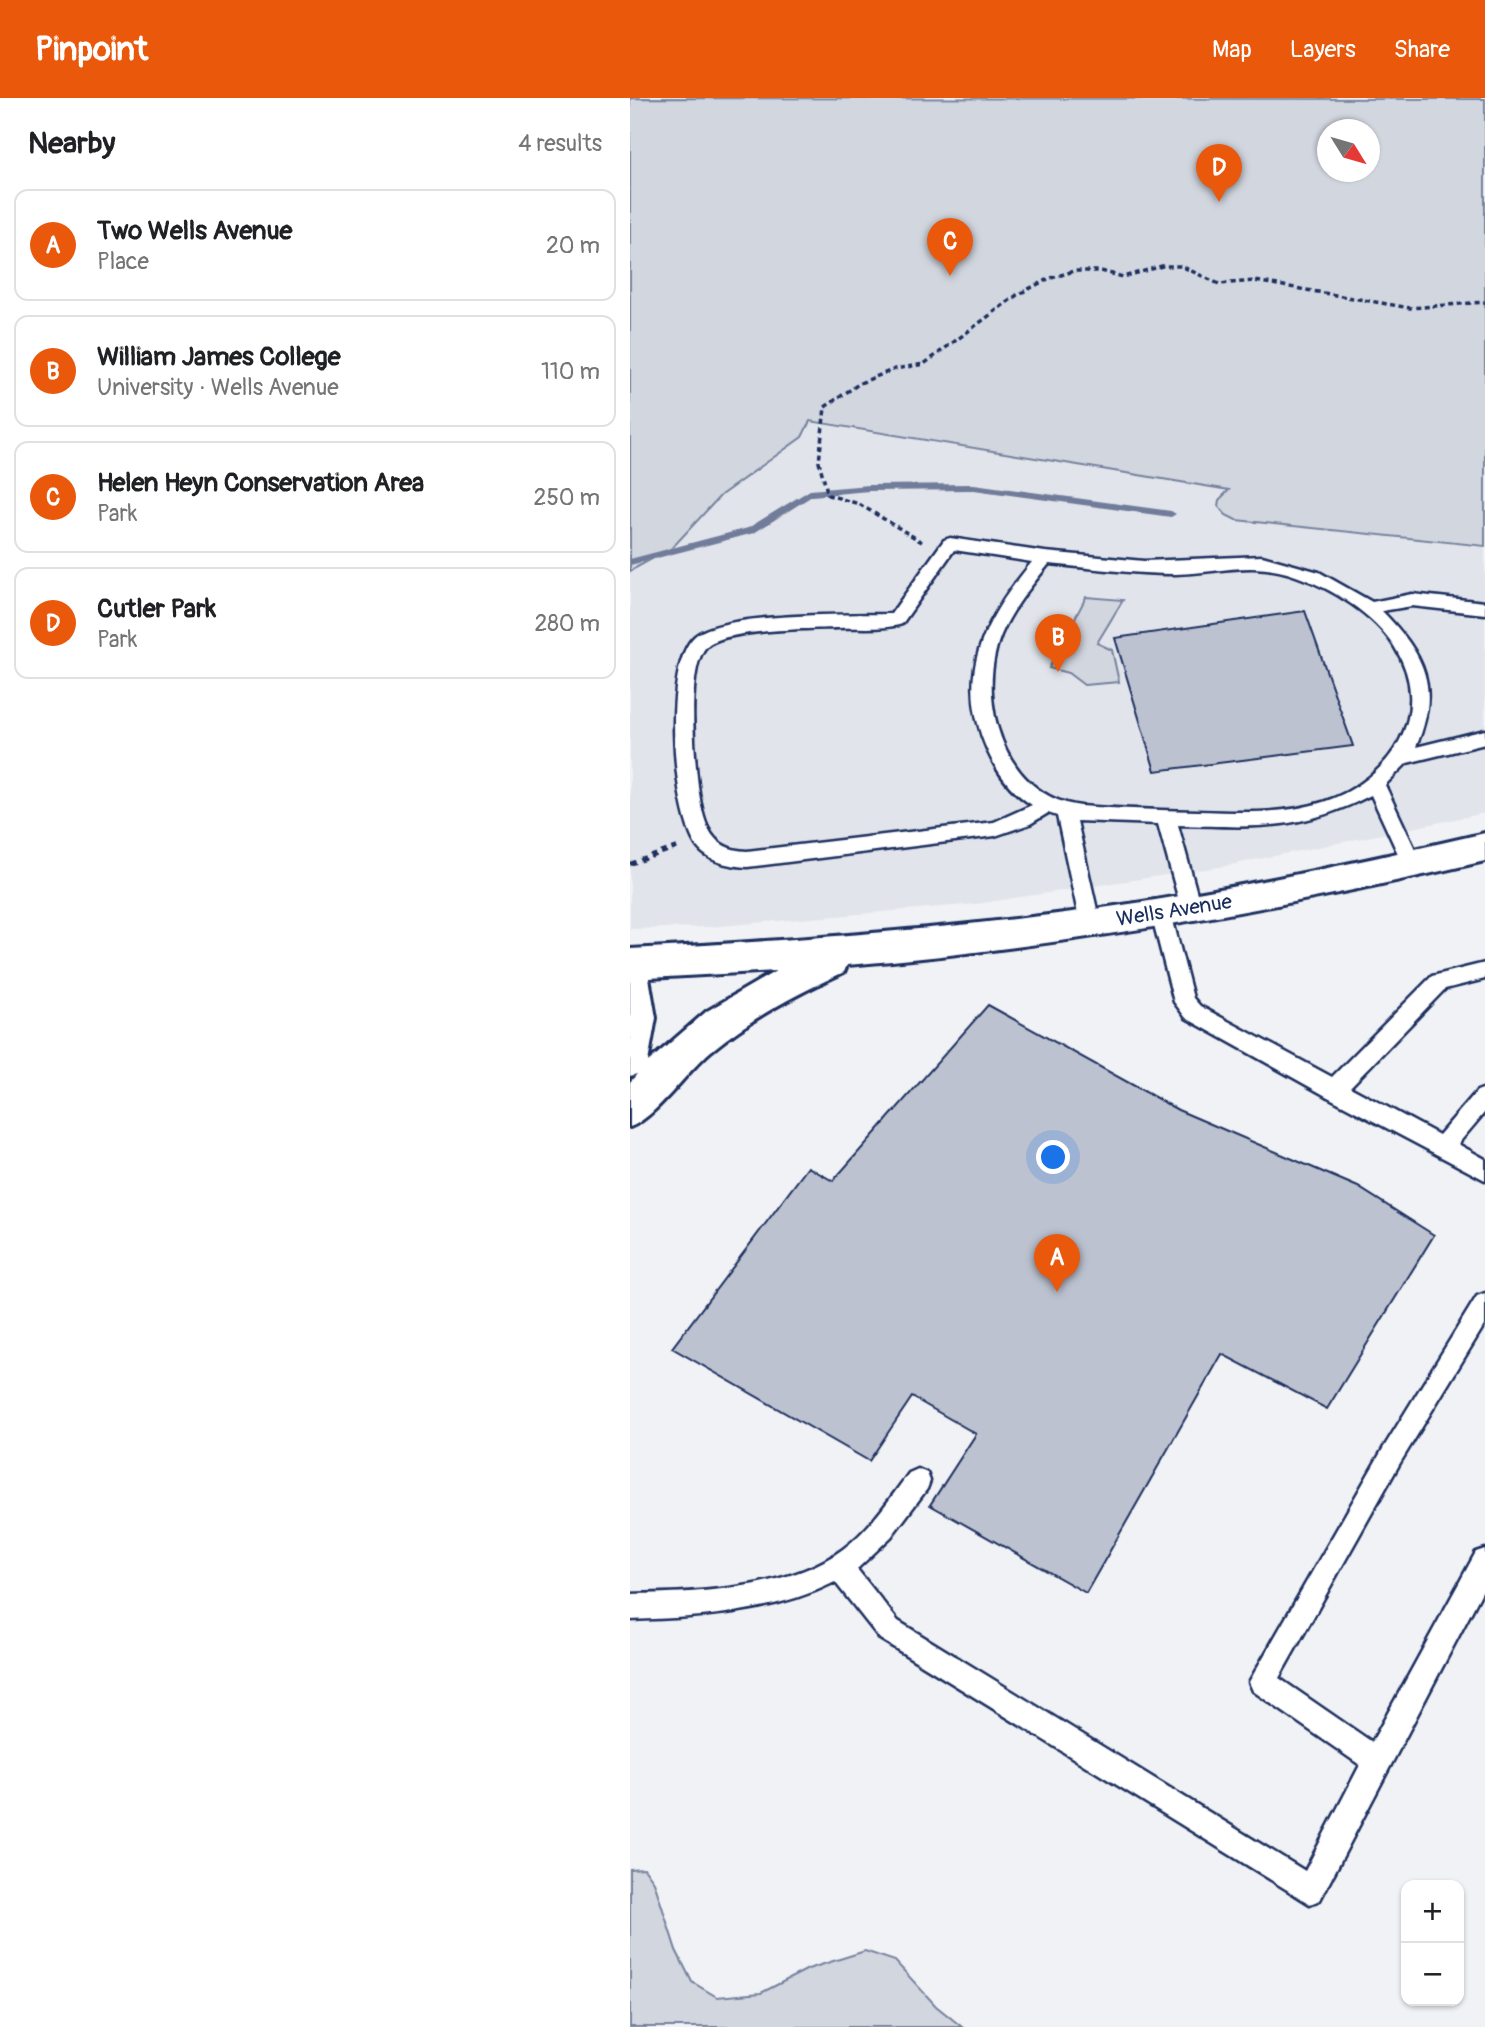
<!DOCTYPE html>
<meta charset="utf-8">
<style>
:root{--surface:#fff;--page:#f6f6f6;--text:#202124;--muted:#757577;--line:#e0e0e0;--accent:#ea580c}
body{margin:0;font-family:Pangolin,sans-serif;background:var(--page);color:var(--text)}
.controls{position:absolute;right:21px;bottom:21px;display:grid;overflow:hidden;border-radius:14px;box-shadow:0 2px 5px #0004}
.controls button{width:63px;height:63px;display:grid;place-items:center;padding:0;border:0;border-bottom:2px solid var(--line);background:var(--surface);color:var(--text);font:35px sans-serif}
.compass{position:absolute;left:687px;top:21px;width:63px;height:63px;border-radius:50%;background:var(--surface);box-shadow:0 2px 5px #0004;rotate:127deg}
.you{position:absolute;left:424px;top:1060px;width:24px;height:24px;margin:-18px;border:5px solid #fff;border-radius:50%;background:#1a73e8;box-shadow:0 0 0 10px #1a73e833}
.badge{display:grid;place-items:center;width:46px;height:46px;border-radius:50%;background:var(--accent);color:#fff;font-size:23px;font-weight:700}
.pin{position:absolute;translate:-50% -58px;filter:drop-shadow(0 2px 4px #0008)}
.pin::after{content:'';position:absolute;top:37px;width:24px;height:21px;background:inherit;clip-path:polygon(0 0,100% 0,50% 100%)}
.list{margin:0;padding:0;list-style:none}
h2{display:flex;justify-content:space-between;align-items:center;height:91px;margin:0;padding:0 28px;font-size:30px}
h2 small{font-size:23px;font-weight:400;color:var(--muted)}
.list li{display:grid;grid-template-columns:46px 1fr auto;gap:21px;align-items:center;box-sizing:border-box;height:112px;margin:0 14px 14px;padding:0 14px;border:2px solid var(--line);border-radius:14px}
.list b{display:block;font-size:26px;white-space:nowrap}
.list p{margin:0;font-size:23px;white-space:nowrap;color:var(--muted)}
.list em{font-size:23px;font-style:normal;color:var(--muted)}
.map{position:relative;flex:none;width:855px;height:1929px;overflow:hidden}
header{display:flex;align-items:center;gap:42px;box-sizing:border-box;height:98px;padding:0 35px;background:var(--accent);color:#fff}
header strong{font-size:33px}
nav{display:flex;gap:38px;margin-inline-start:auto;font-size:24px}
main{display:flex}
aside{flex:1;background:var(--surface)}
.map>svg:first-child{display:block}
.built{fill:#e1e4ea}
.green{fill:#d2d6df;stroke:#76829e;stroke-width:2;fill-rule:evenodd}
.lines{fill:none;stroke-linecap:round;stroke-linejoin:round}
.stream{fill:#707c9a;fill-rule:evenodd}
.building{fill:#bcc2d0;stroke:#1b2f5e;stroke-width:2}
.service-casing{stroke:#1b2f5e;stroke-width:5}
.minor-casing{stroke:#1b2f5e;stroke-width:6}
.path-far1{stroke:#1b2f5e;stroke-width:3.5;stroke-dasharray:5 3.5;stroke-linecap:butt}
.path{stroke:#1b2f5e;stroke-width:4.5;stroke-dasharray:6 5;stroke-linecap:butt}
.service{fill:#fff;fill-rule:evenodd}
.minor{fill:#fff;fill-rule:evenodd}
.labels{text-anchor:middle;stroke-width:6;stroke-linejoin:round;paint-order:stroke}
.street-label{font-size:21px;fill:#1b2f5e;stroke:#fff}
</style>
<header>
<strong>Pinpoint</strong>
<nav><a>Map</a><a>Layers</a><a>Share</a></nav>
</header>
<main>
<aside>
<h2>Nearby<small>4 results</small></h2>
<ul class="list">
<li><span class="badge">A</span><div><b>Two Wells Avenue</b><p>Place</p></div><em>20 m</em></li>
<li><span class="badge">B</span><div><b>William James College</b><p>University · Wells Avenue</p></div><em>110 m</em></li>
<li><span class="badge">C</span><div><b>Helen Heyn Conservation Area</b><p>Park</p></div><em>250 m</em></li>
<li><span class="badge">D</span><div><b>Cutler Park</b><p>Park</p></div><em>280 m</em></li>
</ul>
</aside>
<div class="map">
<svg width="855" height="1929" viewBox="0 0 855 1929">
<rect width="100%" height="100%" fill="#f1f2f5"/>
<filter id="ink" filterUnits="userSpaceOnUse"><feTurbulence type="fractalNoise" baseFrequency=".0143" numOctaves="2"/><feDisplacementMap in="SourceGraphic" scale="14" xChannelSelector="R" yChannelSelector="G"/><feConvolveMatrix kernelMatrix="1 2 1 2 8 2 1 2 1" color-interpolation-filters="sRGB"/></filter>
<g filter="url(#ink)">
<path class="built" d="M0 294 855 434V715L595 768 346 806 79 829 0 831Z"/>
<path class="green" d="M0 0 855 1V448L606 422 596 417 588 408 589 402 599 392 180 323 172 339 91 397 42 450 0 473ZM698 32H740V74H698Z
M456 499 493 502 467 545 482 552 489 584 454 587 438 575 419 570Z
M14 1770 24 1784 46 1852 62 1884 87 1899 131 1895 178 1871 235 1853 265 1863 306 1908 332 1929H0V1771Z"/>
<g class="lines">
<path class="stream" d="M344 386 541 413 546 416 541 419 344 392 239 393 182 398 124 435 0 467V461L118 430 180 392 239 387Z"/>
</g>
<path class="building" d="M675 513 723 648 525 673 485 540Z
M358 907 548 1012 728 1089 804 1137 697 1311 592 1256 456 1495 300 1407 346 1336 282 1299 239 1363 42 1250 178 1069 203 1083Z"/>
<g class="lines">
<g class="service-casing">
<path id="service" d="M320 440 415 454 514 463 632 458 689 474 742 504 782 496 855 504V516L782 508 752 513C795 557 811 590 786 649L855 632V646L777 665 755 687 792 766 789 771H775L741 697C669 734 625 729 548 727L571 810 568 816H554L551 810 528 726 447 723 470 825 467 831H453L450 825 427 718 418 715 400 726 365 738 117 769C101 768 79 764 68 750 43 718 31 567 65 538 95 514 220 517 261 516L314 442ZM324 452 402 464C353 523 324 578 358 654 367 674 382 695 402 707L364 724 117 753C81 752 74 727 69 695 65 666 55 569 77 548 95 531 182 531 208 530 229 529 253 532 272 526ZM419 466C461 470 504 476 546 476 591 475 621 462 666 478 701 490 744 516 764 548 806 614 761 682 693 704 652 717 610 714 567 713 528 712 489 711 451 708 374 699 345 601 371 537 382 511 401 488 419 466Z
M531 807 538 809 541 815 563 900 570 908 702 979 802 878 855 865V881L815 891 720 989 809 1037 847 993 855 990V1014L828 1046 855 1061V1082L696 998 556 920 544 904 521 815 524 809Z
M855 1195V1226L770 1365 649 1580 742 1644 846 1454 855 1451V1488L690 1802 680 1806 250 1541 205 1484C143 1515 69 1520 0 1522V1496C65 1495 159 1492 213 1451 240 1431 259 1402 279 1375L288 1371 297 1375 300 1383 297 1391 261 1439 227 1471 268 1523 675 1773 730 1667 623 1593 619 1584 754 1349 847 1198Z"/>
</g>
<g class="minor-casing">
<path id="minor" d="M855 735V763C644 812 433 849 217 867L214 874C167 896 121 920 81 953 57 973 25 1020 0 1029V984L7 976 0 978V851C155 843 310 832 465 811 596 793 726 765 855 735ZM146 873 77 913 18 964 26 920 19 880Z"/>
</g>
<path class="path-far1" d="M292 444 229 406 198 397 189 364 195 309 230 285 265 271 294 266 387 197 418 181 444 173H471L493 179 532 168H551L589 186 625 183 780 210 855 204"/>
<path class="path" d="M0 766 48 749"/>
<use href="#service" class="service"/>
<use href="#minor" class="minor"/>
</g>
</g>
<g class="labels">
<g class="street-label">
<text transform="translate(544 812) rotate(-9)" y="7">Wells Avenue</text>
</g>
</g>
</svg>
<div class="controls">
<button>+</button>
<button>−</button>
</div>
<svg class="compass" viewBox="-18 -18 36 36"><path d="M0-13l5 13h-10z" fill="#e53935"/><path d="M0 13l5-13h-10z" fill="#757577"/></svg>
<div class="you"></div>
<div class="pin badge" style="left:427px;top:1194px">A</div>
<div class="pin badge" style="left:428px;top:574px">B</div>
<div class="pin badge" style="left:320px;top:178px">C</div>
<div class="pin badge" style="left:589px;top:104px">D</div>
</div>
</main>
